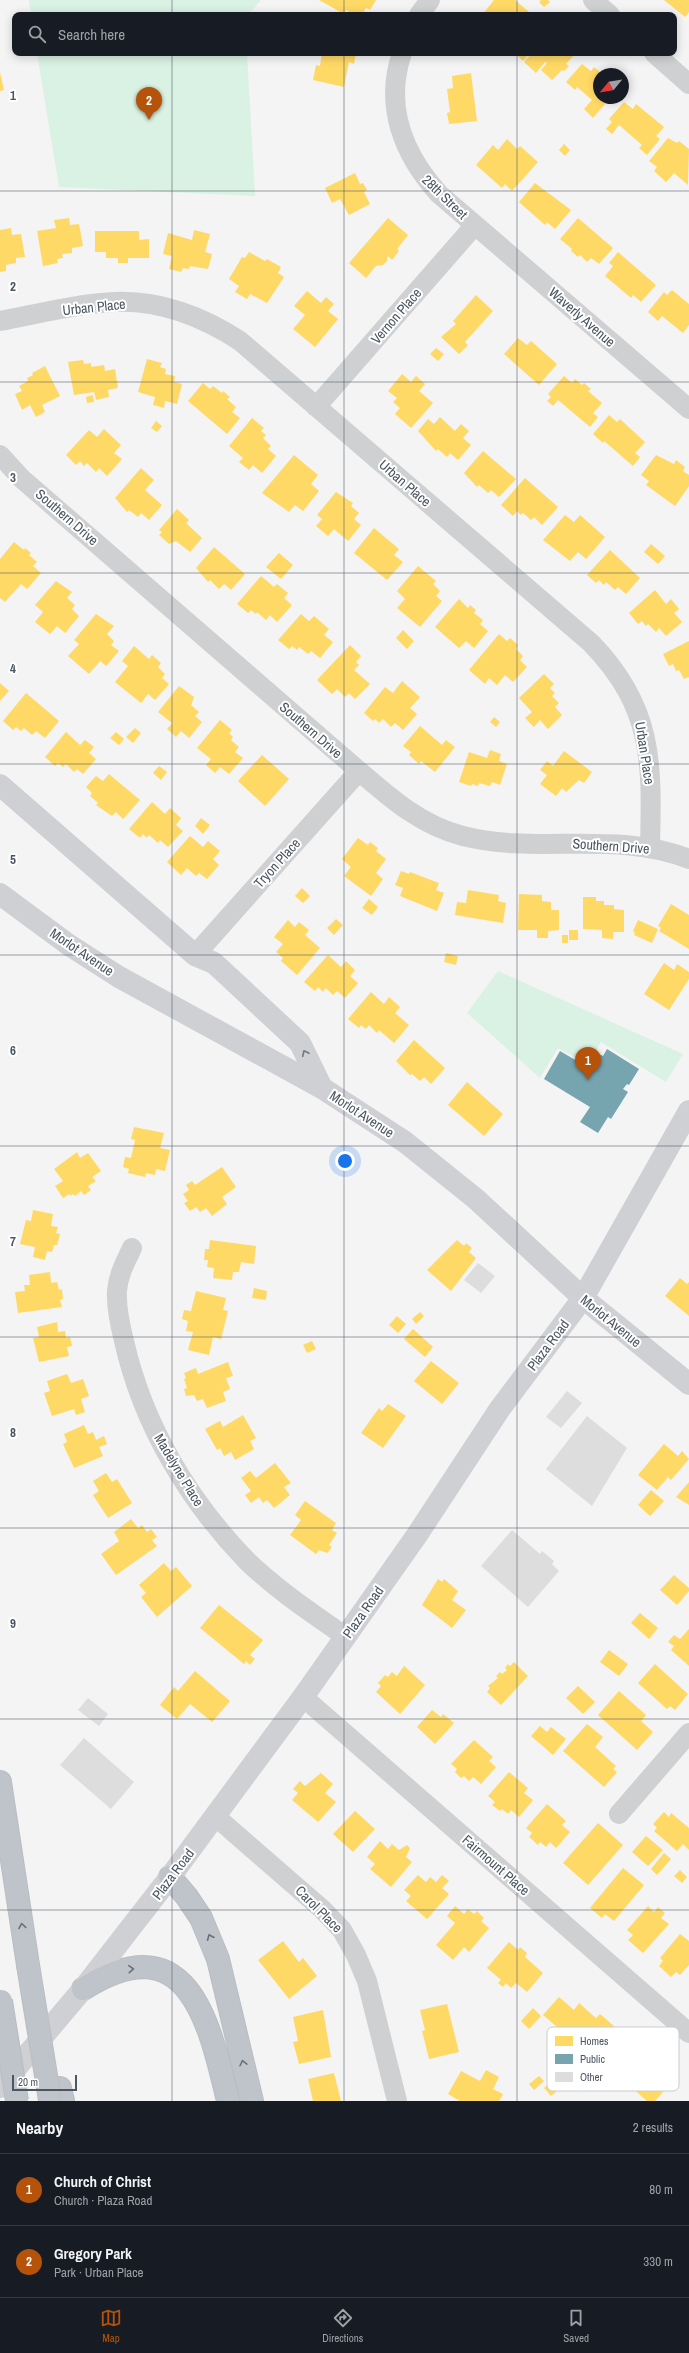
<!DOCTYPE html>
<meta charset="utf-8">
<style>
:root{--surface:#171b24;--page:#20242c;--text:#f1f3f6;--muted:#9ea1a6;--line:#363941;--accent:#b45309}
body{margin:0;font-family:"Archivo Narrow",sans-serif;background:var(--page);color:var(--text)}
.compass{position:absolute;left:593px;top:68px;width:36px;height:36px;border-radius:50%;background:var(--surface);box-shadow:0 2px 10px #0003;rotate:240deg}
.scale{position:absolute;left:12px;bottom:10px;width:65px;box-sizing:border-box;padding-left:4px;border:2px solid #4a5661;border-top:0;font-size:11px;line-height:14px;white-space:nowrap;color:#4a5661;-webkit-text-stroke:3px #fff;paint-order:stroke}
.you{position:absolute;left:345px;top:1161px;width:14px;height:14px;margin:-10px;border:3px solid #fff;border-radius:50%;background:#1a73e8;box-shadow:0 0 0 6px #1a73e833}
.badge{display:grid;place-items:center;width:26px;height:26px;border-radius:50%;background:var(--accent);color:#fff;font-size:13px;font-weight:700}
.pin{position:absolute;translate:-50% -33px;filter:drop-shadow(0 1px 2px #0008)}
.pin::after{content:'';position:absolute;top:21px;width:14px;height:12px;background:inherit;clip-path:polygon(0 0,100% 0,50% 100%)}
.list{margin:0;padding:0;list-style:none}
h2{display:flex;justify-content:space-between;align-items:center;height:52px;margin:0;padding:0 16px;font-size:17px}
h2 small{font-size:13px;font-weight:400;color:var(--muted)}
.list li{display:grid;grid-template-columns:26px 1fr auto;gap:12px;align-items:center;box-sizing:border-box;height:72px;padding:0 16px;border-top:1px solid var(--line)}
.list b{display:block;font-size:15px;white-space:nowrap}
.list p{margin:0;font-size:13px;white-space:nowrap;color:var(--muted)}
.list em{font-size:13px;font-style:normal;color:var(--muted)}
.icon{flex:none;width:22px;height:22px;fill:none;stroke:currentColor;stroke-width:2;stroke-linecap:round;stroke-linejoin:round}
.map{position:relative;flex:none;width:689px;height:2101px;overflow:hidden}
.search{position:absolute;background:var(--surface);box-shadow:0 2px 10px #0003;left:12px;right:12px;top:12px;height:44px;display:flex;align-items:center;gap:10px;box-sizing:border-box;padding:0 14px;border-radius:8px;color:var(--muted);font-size:15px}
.sheet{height:196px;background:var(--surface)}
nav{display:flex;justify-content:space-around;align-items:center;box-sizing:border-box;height:56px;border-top:1px solid var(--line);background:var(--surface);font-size:11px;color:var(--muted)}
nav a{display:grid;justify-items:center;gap:2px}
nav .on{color:var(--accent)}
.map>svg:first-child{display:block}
.green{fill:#d9f2e3}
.homes{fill:#ffd966}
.public{fill:#76a5af}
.building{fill:#ddddde}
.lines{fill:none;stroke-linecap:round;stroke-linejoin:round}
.highway-casing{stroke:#b9bec3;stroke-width:24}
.street{stroke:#ced0d2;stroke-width:20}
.secondary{stroke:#ced0d4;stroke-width:22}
.highway{stroke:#bec4c9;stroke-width:22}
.highway-bridge-casing{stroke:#b9bec3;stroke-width:24;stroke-linecap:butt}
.highway-bridge{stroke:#bec4c9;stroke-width:22}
.oneway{stroke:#727b84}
.oneway2{stroke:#67727b}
.grid{fill:none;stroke:#4a5661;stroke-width:1;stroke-opacity:0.55}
.labels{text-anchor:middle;stroke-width:4;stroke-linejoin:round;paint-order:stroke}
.street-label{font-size:14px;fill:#4a5661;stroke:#fff}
.key{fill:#fff;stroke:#c9ccd0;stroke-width:1}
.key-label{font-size:11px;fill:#4a5661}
.grid-label{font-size:13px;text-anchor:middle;font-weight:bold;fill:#4a5661;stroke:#fff;stroke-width:4;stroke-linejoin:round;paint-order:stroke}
</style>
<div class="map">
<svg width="689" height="2101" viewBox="0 0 689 2101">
<rect width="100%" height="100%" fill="#f4f4f4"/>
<path class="green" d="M29 0H261L248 15H31Z
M37 53H247L255 196 59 187Z
M498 971 683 1054 666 1082 601 1042 588 1064 558 1048 540 1078 467 1013Z"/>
<path class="homes" d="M319 0H376L370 10 366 8 362 15H354L346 10 344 14Z
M494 0H515L529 12 527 15H482Z
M541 0H548L550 2 544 7 539 2Z
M664 0H689V12L685 17Z
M322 53H356L354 64 349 62 344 87 313 80 316 65 320 66Z
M515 53H530L523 61Z
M532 53H576L566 64 569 66 564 71 562 70 552 80 541 70 547 63 545 62 536 73 524 62Z
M582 64 591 71 594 67 602 74H599V98H610L593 118 584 109 592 100 577 87 575 90 566 82Z
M0 72 4 90 0 91Z
M471 73 477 121 449 124 447 113 450 112 447 89 453 88 452 76Z
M624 102 633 109 636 104 664 127 656 136 660 139 647 155 639 148 642 145 619 125 612 134 606 129 612 122 609 119Z
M668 138 677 143 679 141 689 149 688 185 674 173 666 182 654 171 657 167 649 161Z
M507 139 517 149 520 146 538 162 512 191 505 184 502 188 476 165 493 145 498 150Z
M564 144 570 150 565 156 559 150Z
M355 173 360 184 363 183 367 190 364 192 370 204 349 215 340 199 332 203 325 188Z
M535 183 571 210 555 229 547 222 545 225 519 202Z
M69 218 70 225 79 224 83 246 72 248V253L62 254 63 258 57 259 58 263 43 266 37 231 56 228 54 220Z
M388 218 408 235 397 249 399 251 392 260 388 256 387 261 383 265 376 266 366 278 349 263Z
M578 218 613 248 599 264 591 258 587 262 580 255 578 257 571 251 572 249 560 239Z
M11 228 12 235 21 234 25 257 16 258V263L6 265V271L0 272V230Z
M194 230 210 234 205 252 212 254 208 269 190 266 189 269 183 268 181 272 169 269 172 256 163 254 168 233 192 240Z
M95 231H139V240L149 239V258H128V263H118V258H106V252H95Z
M249 252 265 261 267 259 281 267 278 273 284 277 267 303 250 294 247 299 235 292 239 286 229 279 242 257 245 258Z
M618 252 656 285 641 302 633 295 631 298 605 276 613 266 609 263Z
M672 290 689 304V325L683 333 662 316 658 321 648 312 664 292 667 295Z
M307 291 321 303 326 297 334 304 328 311 338 319 315 347 293 329 305 315 294 306Z
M476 295 493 311 465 342 468 345 459 354 441 337 456 324 453 321Z
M518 338 527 345 531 341 557 364 539 385 504 354Z
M436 348 444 354 438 361 430 354Z
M147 359 162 363 160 367 166 369 165 374 175 376 174 382 182 384 177 404 165 401 164 408 153 405 155 397 138 392Z
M83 360 84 364 91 363V367L104 365 105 371 115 369 118 388 108 390 109 397 96 400 94 392 74 395 68 362Z
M45 366 60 396 42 405 45 412 36 417 30 405 22 410 15 394 22 391 19 386 28 381 27 378 33 375 32 373Z
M402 374 411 382 416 376 425 384 419 391 433 403 411 428 395 414 400 408 393 402 397 398 388 391Z
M564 376 572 383 575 379 582 385 584 383 591 389 588 391 602 403 593 413 598 417 590 427 558 400 553 406 547 401 551 397 548 394Z
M203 383 210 389 213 386 222 393 223 391 230 397 227 399 236 407 232 412 240 418 227 434 188 401Z
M93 395 94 402 87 403 86 397Z
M609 415 617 422 620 419 645 442 635 453 640 457 633 466 604 441 603 443 593 434Z
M440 417 455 431 461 424 469 431 463 438 471 445 458 460 450 453 447 457 438 449 436 451 418 431 428 419 434 424Z
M252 418 264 428 261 431 266 435 263 438 271 446 268 449 276 456 262 473 253 465 249 470 239 462 243 458 229 446Z
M156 421 162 426 157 432 151 428Z
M104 429 121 445 114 453 122 459 107 476 99 468 96 472 87 463 84 466 80 461 76 465 66 455 89 430 97 437Z
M483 451 516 479 499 497 491 490 488 493 479 485 477 487 464 473Z
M294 455 318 475 311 484 319 491 303 511 295 505 289 512 262 493Z
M656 455 674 464 676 460 685 467 683 471 689 475V486L675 506 646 485 649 481 641 475Z
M141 468 154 480 145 490 162 505 149 520 141 513 138 517 129 510 127 512 115 498Z
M525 478 558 507 542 525 534 517 531 520 523 513 521 515 517 511 513 516 501 505Z
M336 492 353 503 351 506 359 513 354 519 361 525 348 541 334 529 328 536 316 526 322 519 317 515Z
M177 509 189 520 186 523 202 538 190 552 176 541 169 544 159 535 162 532 159 530Z
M565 515 574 522 580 515 605 537 586 559 578 552 570 561 543 540Z
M374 528 399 549 394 555 403 562 387 580 354 553Z
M14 542 24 550 25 548 31 553 29 555 37 562 33 566 41 573 27 589 21 584 5 602 0 598V559Z
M651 544 665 556 658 564 644 552Z
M214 547 245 574 231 590 224 584 219 589 210 580 208 582 196 568Z
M610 550 640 578 626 594 618 587 615 590 606 582 604 585 599 580 596 583 587 575Z
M279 553 293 565 281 579 266 567Z
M418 566 436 581 433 584 440 591 436 596 442 601 420 627 397 608 405 599 397 591Z
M261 576 274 587 277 584 288 593 284 598 292 605 277 622 270 615 266 620 257 612 256 614 251 610 248 613 237 604Z
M56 581 72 592 67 598 75 605 72 609 79 616 65 633 57 626 50 634 35 622 43 612 35 605Z
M655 590 666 604 671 599 679 609 674 613 682 622 666 636 659 628 656 632 648 624 646 626 642 621 638 624 629 613Z
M459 599 468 608 470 605 476 610 474 613 483 620 480 624 488 631 474 648 466 641 459 648 435 627Z
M96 614 114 626 107 634 114 641 111 645 119 651 106 666 100 661 89 674 68 656 79 644 74 640Z
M301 614 309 621 314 616 329 629 324 635 333 642 320 658 311 651 308 654 299 647 297 650 292 646 289 649 278 640Z
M403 630 414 641 407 649 396 638Z
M499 634 507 641 510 638 518 645 516 649 523 656 520 660 527 667 513 682 505 675 497 685 489 678 485 684 469 670Z
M689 641V677L684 679 679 670 676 671 673 664 669 666 663 654Z
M350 645 361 656 356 662 359 665 354 670 370 684 355 699 349 693 345 697 337 689 332 694 317 680Z
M134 646 149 659 152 655 161 663 158 667 165 674 162 678 169 684 155 700 148 694 141 703 115 682 128 666 122 661Z
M544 674 554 684 550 688 555 693 552 696 559 703 555 707 562 715 548 729 540 720 534 727 525 718 532 712 519 698Z
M402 681 420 697 410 708 417 714 403 730 395 723 391 727 383 719 379 723 375 719 373 721 364 713 385 687 393 693Z
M0 683 9 691 0 701Z
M179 686 194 697 191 705 199 712 195 716 202 722 189 738 181 731 176 737 167 729 172 723 158 712Z
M26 693 59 721 45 738 36 731 32 735 24 728 21 731 16 727 13 730 3 721Z
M494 717 500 722 496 727 490 722Z
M220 720 232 730 229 733 233 737 231 740 239 747 235 752 243 758 229 774 220 767 215 773 206 765 211 759 197 748Z
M420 726 442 745 446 740 455 747 435 772 421 761 419 764 409 755 411 752 403 746Z
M135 728 141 733 133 743 126 737Z
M66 732 80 745 85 740 94 747 89 753 96 759 83 774 77 769 74 772 66 764 63 767 58 763 55 766 45 757Z
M116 732 124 739 119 745 110 738Z
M490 750 501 754 499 761 507 764 500 785 492 782 490 786 479 783 478 786 472 784 471 786 459 782 469 752 487 758Z
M564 751 592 772 584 783 579 780 566 792 562 788 556 796 540 784 547 775 540 770 547 761 553 766Z
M262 755 289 779 265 806 238 781Z
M159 766 167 772 161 780 153 773Z
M109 774 140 800 123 819 116 812 112 816 96 805 98 803 90 796 92 793 86 787 96 776 103 781Z
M152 802 165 814 170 808 181 818 176 825 183 831 168 847 160 840 158 843 149 835 147 838 143 834 140 838 129 829Z
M201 818 210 825 203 834 195 826Z
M190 836 203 847 208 841 220 851 213 859 219 865 207 879 199 873 196 876 187 868 181 875 167 862Z
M358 838 368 845 370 842 378 848 376 851 386 859 376 873 383 879 371 896 344 876 351 867 342 859Z
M401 871 409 874 410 872 439 883 436 890 444 893 437 911 400 896 403 888 395 885Z
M302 888 310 896 303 903 295 896Z
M468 890 499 895 498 901 506 903 503 923 455 915 457 902 466 903Z
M519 894 542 895V901L551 902V910H559V930L548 931V938H537V930H518Z
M583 897H596V901H604V905H614V909L624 910V932H613V939L602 938V930L583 929Z
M369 899 378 907 372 915 362 908Z
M671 904 689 915V949L659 931 661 928 658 926Z
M336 919 343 925 334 935 327 928Z
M288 920 295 927 299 922 309 930 305 935 320 948 297 975 281 961 283 958 276 952 283 944 274 937Z
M638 920 658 929 652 943 634 935 635 933 633 931Z
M569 930H578V940H569Z
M562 935H568V943H562Z
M446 953 458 956 456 965 444 962Z
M328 955 341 967 346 961 355 970 350 976 358 983 345 998 337 991 333 995 326 988 323 992 318 987 315 991 304 982Z
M664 963 674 970 677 964 689 972V979L669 1010 644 994Z
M371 992 384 1004 389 997 400 1007 395 1013 409 1025 394 1043 379 1030 377 1033 369 1025 366 1029 361 1025 359 1028 348 1019Z
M414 1040 445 1068 431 1084 424 1077 420 1081 412 1074 410 1075 396 1061Z
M467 1082 503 1114 484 1136 448 1105Z
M134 1127 164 1133 160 1148 170 1150 165 1171 156 1169 155 1175 146 1173 145 1177 128 1173 129 1169 123 1167 125 1157 131 1158 135 1140 131 1139Z
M77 1152 80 1158 88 1153 101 1171 92 1177 96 1181 88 1186 91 1190 84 1195 81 1191 75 1196 73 1194 70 1196 69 1194 63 1198 55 1186 63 1181 54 1169Z
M222 1167 236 1187 222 1197 227 1204 212 1216 206 1208 200 1212 196 1207 190 1211 184 1203 188 1201 183 1194 189 1190 186 1185 192 1181 195 1185Z
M33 1210 53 1214 51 1226 58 1227 56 1233 60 1234 57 1245H54L52 1252 47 1251 45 1260 33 1257 35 1247 20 1244 26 1220 31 1221Z
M210 1240 256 1246 254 1264 241 1262 239 1272H233L232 1280 213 1278 214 1268 207 1267 208 1260H204L205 1249H209Z
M457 1240 464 1246 466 1243 472 1248 469 1252 476 1258 451 1291 427 1270Z
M50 1272 51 1283 57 1282 59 1290 62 1289 63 1299 60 1300 62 1307 18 1313 15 1292 25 1291 24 1285H30L29 1275Z
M680 1278 687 1284 689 1282V1316L665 1296Z
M254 1288 267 1291 266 1300 252 1298Z
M196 1291 226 1298 223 1310 228 1311 221 1339 213 1337 209 1355 188 1350 193 1332 186 1331 188 1321 182 1319 184 1310 191 1311Z
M420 1312 424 1316 416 1324 412 1319Z
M397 1316 406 1324 398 1333 389 1325Z
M57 1322 58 1332 65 1331 66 1338 70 1337 72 1346 67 1347 69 1356 39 1362 33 1338 39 1337 37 1327Z
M413 1329 433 1347 425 1357 404 1339Z
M312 1341 316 1349 307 1353 303 1345Z
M431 1361 459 1383 442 1404 414 1381Z
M228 1362 233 1376 226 1378 230 1389 223 1392 226 1401 207 1408 203 1399 197 1401 194 1395 186 1396 184 1389 187 1388 184 1379 186 1378 184 1373 196 1368 198 1374Z
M67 1374 71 1383 83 1379 89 1396 81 1399 85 1412 76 1415 74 1409 52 1416 44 1393 50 1391 47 1381Z
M388 1404 406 1416 383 1448 361 1433 379 1408 382 1411Z
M243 1415 256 1438 250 1441 254 1449 235 1460 231 1452 224 1456 220 1448 217 1450 205 1429 220 1421 223 1427Z
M84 1425 88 1434 93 1432 96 1440 104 1436 107 1444 99 1447 103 1456 74 1468 63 1444 67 1442 64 1434Z
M664 1444 678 1456 682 1451 689 1459 671 1480 668 1477 657 1490 638 1475Z
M275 1463 291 1483 284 1487 290 1495 274 1508 267 1500 263 1503 259 1497 251 1503 245 1495 251 1491 241 1478 250 1471 256 1478Z
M106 1473 112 1482 117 1479 132 1503 108 1518 93 1495 99 1491 93 1481Z
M689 1482V1505L676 1497Z
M651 1490 664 1501 650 1516 638 1505Z
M305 1501 336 1523 332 1530 337 1533 329 1545 332 1547 327 1553 319 1550 316 1554 290 1535 301 1520 295 1515Z
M131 1519 138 1528 142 1525 147 1532 151 1529 157 1537 152 1540 157 1546 116 1575 101 1554 119 1541 114 1532Z
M164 1563 171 1571 176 1567 192 1586 157 1617 141 1597 146 1593 139 1585Z
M674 1575 689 1588V1591L677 1605 660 1590Z
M438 1579 442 1582 444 1579 458 1591 452 1600 466 1610 452 1628 422 1605Z
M219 1605 263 1640 250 1655 255 1659 250 1665 246 1661 244 1664 200 1628Z
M640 1613 658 1628 649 1639 631 1623Z
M689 1629V1666L671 1650 674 1646 668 1642 674 1635 680 1639Z
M609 1650 628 1664 619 1676 600 1662Z
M514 1662 528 1676 501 1705 487 1692 490 1688 488 1686 498 1678 496 1676 500 1672 502 1674 507 1670 505 1668 508 1664 510 1666Z
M655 1664 688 1694 675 1710 670 1706 667 1709 638 1683Z
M404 1666 425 1685 400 1714 376 1692 381 1686 378 1683 385 1675 388 1677 392 1672 397 1676Z
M195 1671 230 1701 212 1722 190 1704 177 1719 160 1705 174 1687 178 1691Z
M578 1686 595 1702 583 1714 566 1698Z
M619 1691 646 1715 641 1721 653 1732 637 1750 598 1715Z
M432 1710 441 1717 443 1714 454 1723 435 1744 417 1727Z
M587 1724 603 1737 595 1747 616 1766 613 1769 617 1772 604 1787 563 1751Z
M540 1726 547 1732 551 1727 566 1739 553 1755 531 1736Z
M474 1740 493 1757 489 1761 496 1767 481 1784 473 1777 469 1781 464 1776 461 1778 455 1772 457 1769 451 1764Z
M509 1772 528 1788 524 1793 533 1800 519 1817 511 1810 508 1814 502 1809 500 1811 492 1805 495 1802 488 1796Z
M321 1773 333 1784 325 1793 336 1802 318 1822 292 1800 298 1793 293 1789 300 1781 305 1786Z
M547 1804 566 1821 562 1825 570 1832 556 1848 550 1842 546 1847 540 1842 538 1845 529 1837 532 1833 526 1828Z
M355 1811 375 1829 353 1852 333 1834Z
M664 1812 669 1817 671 1813 689 1828V1850L683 1844 677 1851 654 1831 657 1828 653 1824Z
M598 1823 623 1845 588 1885 563 1863Z
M646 1836 663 1850 648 1866 632 1852Z
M380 1841 388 1849 392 1844 399 1850 407 1845 410 1848 406 1857 412 1862 391 1887 370 1869 375 1864 367 1857Z
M664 1853 671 1859 657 1875 651 1869Z
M623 1868 644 1885 614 1921 605 1914 602 1918 590 1908Z
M680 1870 687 1877 682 1883 674 1876Z
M418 1875 426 1882 430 1877 436 1882 442 1875 449 1881 442 1888 449 1894 427 1919 406 1901 411 1896 404 1890Z
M455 1906 464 1914 468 1909 474 1914 477 1911 484 1918 481 1921 489 1928 469 1952 464 1947 453 1960 436 1945 455 1923 447 1916Z
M648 1906 654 1912 658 1907 665 1913 661 1918 669 1924 643 1953 628 1940 633 1935 627 1930Z
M680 1934 689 1941V1965L680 1975 676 1972 671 1977 659 1966 663 1961 660 1958Z
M283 1941 299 1962 303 1958 317 1976 289 1999 258 1960Z
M509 1942 518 1950 520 1947 527 1953 525 1957 543 1973 527 1992 516 1983 511 1988 506 1983 503 1987 498 1983 501 1980 487 1968Z
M559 1997 574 2010 579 2003 596 2018 600 2014 614 2026 593 2050 588 2046 584 2050 543 2015Z
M447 2004 459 2052 429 2059 422 2031 425 2030 420 2010Z
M533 2008 541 2016 529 2029 521 2021Z
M323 2010 331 2057 299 2064 293 2042 298 2041 293 2017Z
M632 2048 655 2068 658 2065 666 2072 663 2076 671 2083 655 2101H647L616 2074 620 2070 616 2067Z
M486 2070 499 2077 493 2089 503 2094 499 2101H460L448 2094 461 2071 480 2081Z
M334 2073 341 2101H313L308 2079Z
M539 2076 544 2081 534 2090 529 2084Z
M550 2083 557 2091 551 2096 544 2088Z"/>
<path class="public" d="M607 1049 639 1069 629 1085 627 1084 623 1089 628 1092 611 1119 608 1117 598 1133 580 1122 590 1107 544 1079 560 1051 594 1071 597 1065 592 1061 597 1053 603 1056Z"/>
<path class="building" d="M478 1263 495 1276 481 1293 464 1280Z
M567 1391 582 1403 561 1428 546 1417Z
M587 1416 627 1448 592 1506 546 1469Z
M512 1530 540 1554 542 1551 554 1561 552 1564 559 1571 528 1607 481 1566Z
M88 1698 108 1714 99 1726 78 1710Z
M84 1738 134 1782 111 1809 60 1765Z"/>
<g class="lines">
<g class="highway-casing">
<path id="highway" d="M0 1782 28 1965
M170 1877 187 1897 201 1918 218 1959 252 2101
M83 1989C187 1923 209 2020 228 2101
M60 2088 63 2101"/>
</g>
<path class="street" d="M593 0 610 15
M419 15 430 0
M402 53C384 106 403 154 439 194L689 409
M654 53 689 84
M0 321C37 314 76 304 114 302 159 300 203 317 240 341L591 643C654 708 652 763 650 848
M316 407 475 225
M0 455 21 478 359 771C390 798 422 826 463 836 537 855 616 830 689 859
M195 955 359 771
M132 1248C126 1261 118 1275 117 1291 116 1308 120 1325 124 1341 143 1425 188 1500 247 1561 277 1590 312 1613 346 1637
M303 1697 689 2033
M619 1814 689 1733
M215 1816 322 1909 342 1930 356 1955 367 1981 397 2101"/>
<path class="secondary" d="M0 785 195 955 214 963 300 1043 322 1088
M0 894 69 945 119 977 322 1088 405 1142 476 1199 583 1298 689 1384
M0 2087 83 1989 170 1877 303 1697 417 1535 499 1410 583 1298 689 1111"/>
<use href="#highway" class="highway"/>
<g class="highway-bridge-casing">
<path id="highway-bridge" d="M28 1965 50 2100
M1 2001 17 2101"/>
</g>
<use href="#highway-bridge" class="highway-bridge"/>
</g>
<defs><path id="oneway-chevron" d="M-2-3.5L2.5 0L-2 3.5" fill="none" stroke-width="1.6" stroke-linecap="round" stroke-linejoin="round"/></defs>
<use class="oneway" href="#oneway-chevron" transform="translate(305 1053) rotate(-116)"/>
<g class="oneway2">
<use href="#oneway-chevron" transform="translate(22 1926) rotate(-99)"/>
<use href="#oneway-chevron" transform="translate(210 1937) rotate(-113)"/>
<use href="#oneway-chevron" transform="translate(131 1969) rotate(-4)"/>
<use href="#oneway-chevron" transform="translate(243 2063) rotate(-103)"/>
</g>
<path class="grid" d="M172 0V15M344 0V15M517 0V15M172 53V2101M344 53V2101M517 53V2101M0 191H689M0 382H689M0 573H689M0 764H689M0 955H689M0 1146H689M0 1337H689M0 1528H689M0 1719H689M0 1910H689"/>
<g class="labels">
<g class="street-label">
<text transform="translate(445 197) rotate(44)" y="5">28th Street</text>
<text transform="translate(94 307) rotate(-6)" y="5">Urban Place</text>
<text transform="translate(396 316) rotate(-49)" y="5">Vernon Place</text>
<text transform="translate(582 317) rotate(41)" y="5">Waverly Avenue</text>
<text transform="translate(405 483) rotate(41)" y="5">Urban Place</text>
<text transform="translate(67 517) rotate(41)" y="5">Southern Drive</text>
<text transform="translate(311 730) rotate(41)" y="5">Southern Drive</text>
<text transform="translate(645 753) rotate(81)" y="5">Urban Place</text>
<text transform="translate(611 846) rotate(4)" y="5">Southern Drive</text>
<text transform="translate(277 863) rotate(-48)" y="5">Tryon Place</text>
<text transform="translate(82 952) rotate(34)" y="5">Morlot Avenue</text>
<text transform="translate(362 1114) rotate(33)" y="5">Morlot Avenue</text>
<text transform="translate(611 1321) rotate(39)" y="5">Morlot Avenue</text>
<text transform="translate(548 1345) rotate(-53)" y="5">Plaza Road</text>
<text transform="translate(179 1470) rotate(59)" y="5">Madelyne Place</text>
<text transform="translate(363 1612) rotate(-55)" y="5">Plaza Road</text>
<text transform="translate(496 1865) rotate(41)" y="5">Fairmount Place</text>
<text transform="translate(173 1874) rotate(-53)" y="5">Plaza Road</text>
<text transform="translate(319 1909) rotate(45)" y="5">Carol Place</text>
</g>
</g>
<rect x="547" y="2027" width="132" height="64" rx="6" class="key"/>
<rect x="555" y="2036" width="18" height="10" fill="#ffd966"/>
<rect x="555" y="2054" width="18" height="10" fill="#76a5af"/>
<rect x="555" y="2072" width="18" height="10" fill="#ddddde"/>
<g class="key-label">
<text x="580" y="2045">Homes</text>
<text x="580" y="2063">Public</text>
<text x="580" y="2081">Other</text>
</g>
<g class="grid-label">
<text x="13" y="100">1</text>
<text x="13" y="291">2</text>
<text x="13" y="482">3</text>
<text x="13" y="673">4</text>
<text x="13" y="864">5</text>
<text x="13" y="1055">6</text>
<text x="13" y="1246">7</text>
<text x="13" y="1437">8</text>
<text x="13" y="1628">9</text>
</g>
</svg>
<svg class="compass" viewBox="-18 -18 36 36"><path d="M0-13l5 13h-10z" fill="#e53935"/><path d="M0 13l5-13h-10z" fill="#9ea1a6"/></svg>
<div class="scale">20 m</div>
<div class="you"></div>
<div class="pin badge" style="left:588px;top:1080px">1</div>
<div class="pin badge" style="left:149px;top:120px">2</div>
<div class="search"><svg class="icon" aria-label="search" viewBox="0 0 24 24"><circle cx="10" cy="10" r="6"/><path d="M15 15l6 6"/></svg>Search here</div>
</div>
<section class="sheet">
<h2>Nearby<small>2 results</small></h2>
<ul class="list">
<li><span class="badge">1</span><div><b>Church of Christ</b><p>Church · Plaza Road</p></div><em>80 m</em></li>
<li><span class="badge">2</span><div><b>Gregory Park</b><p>Park · Urban Place</p></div><em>330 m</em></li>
</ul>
</section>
<nav>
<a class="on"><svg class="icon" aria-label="map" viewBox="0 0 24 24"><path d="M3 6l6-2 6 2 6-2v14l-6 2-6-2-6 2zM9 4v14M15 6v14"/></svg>Map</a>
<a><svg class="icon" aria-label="directions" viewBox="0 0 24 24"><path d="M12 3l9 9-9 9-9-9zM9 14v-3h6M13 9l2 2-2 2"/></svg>Directions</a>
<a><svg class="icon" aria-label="saved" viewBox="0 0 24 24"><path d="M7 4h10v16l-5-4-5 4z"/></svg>Saved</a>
</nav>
